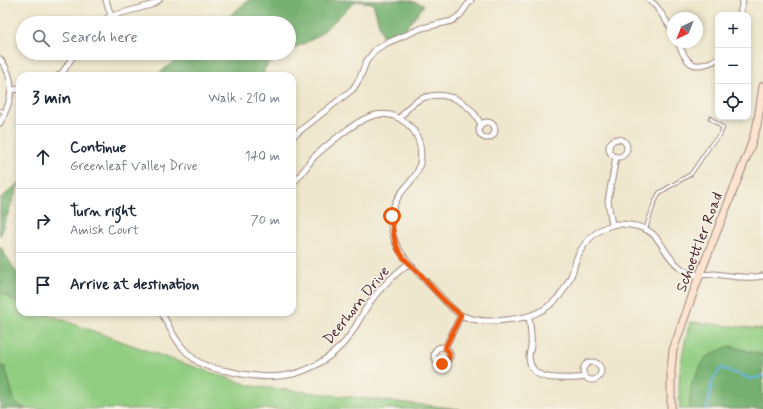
<!DOCTYPE html>
<meta charset="utf-8">
<style>
:root{--surface:#fff;--page:#f6f6f7;--text:#1f2937;--muted:#747a83;--line:#e0e1e3}
body{margin:0;font-family:Mynerve,sans-serif;background:var(--page);color:var(--text)}
.controls{position:absolute;right:12px;top:12px;display:grid;overflow:hidden;border-radius:8px;box-shadow:0 2px 6px #0003}
.controls button{width:36px;height:36px;display:grid;place-items:center;padding:0;border:0;border-bottom:1px solid var(--line);background:var(--surface);color:var(--text);font:20px sans-serif}
.compass{position:absolute;left:667px;top:12px;width:36px;height:36px;border-radius:50%;background:var(--surface);box-shadow:0 2px 6px #0003;rotate:223deg}
.stop{position:absolute;width:12px;height:12px;margin:-9px;border:3px solid #ea580c;border-radius:50%;background:#fff}
.stop.end{background:#ea580c;border-color:#fff;box-shadow:0 1px 4px #0008}
.list{margin:0;padding:0;list-style:none}
h2{display:flex;justify-content:space-between;align-items:center;height:52px;margin:0;padding:0 16px;font-size:17px}
h2 small{font-size:13px;font-weight:400;color:var(--muted)}
.list li{display:grid;grid-template-columns:26px 1fr auto;gap:12px;align-items:center;box-sizing:border-box;height:64px;padding:0 16px;border-top:1px solid var(--line)}
.list b{display:block;font-size:15px;white-space:nowrap}
.list p{margin:0;font-size:13px;white-space:nowrap;color:var(--muted)}
.list em{font-size:13px;font-style:normal;color:var(--muted)}
.icon{flex:none;width:22px;height:22px;fill:none;stroke:currentColor;stroke-width:2;stroke-linecap:round;stroke-linejoin:round}
.map{position:relative;flex:none;width:763px;height:409px;overflow:hidden}
.search{position:absolute;background:var(--surface);box-shadow:0 2px 6px #0003;left:16px;top:16px;width:280px;height:44px;display:flex;align-items:center;gap:10px;box-sizing:border-box;padding:0 14px;border-radius:22px;color:var(--muted);font-size:15px}
.panel{position:absolute;background:var(--surface);box-shadow:0 2px 6px #0003;left:16px;top:72px;width:280px;height:244px;border-radius:12px}
.map>svg:first-child{display:block}
.green{fill:#91cd81;stroke:#6e7656}
.forest{fill:#74b06f;stroke:#5f684d}
.lines{fill:none;stroke-linecap:round;stroke-linejoin:round}
.stream{stroke:#67b5e1;stroke-width:2}
.lane-casing{stroke:#9c837c;stroke-width:4.5}
.street-casing{stroke:#9c837c;stroke-width:7}
.secondary-casing{stroke:#9c837c;stroke-width:9}
.lane{stroke:#fff;stroke-width:2.5}
.street{stroke:#fff;stroke-width:5}
.secondary{stroke:#fde4d1;stroke-width:7}
.route{stroke:#ea580c;stroke-width:5}
.labels{text-anchor:middle;stroke-width:3;stroke-linejoin:round;paint-order:stroke}
.street-label{font-size:15px;fill:#4a1f2b;stroke:#f7f3e8}
</style>
<div class="map">
<svg width="763" height="409" viewBox="0 0 763 409">
<rect width="100%" height="100%" fill="#f7f3e8"/>
<filter id="ink" filterUnits="userSpaceOnUse"><feTurbulence type="fractalNoise" baseFrequency=".025" numOctaves="2"/><feDisplacementMap in="SourceGraphic" scale="8" xChannelSelector="R" yChannelSelector="G"/><feConvolveMatrix kernelMatrix="1 2 1 2 8 2 1 2 1" color-interpolation-filters="sRGB"/></filter>
<filter id="wash" filterUnits="userSpaceOnUse"><feTurbulence type="fractalNoise" baseFrequency=".012" numOctaves="4" result="noise"/><feDisplacementMap in="SourceGraphic" scale="16" xChannelSelector="R" yChannelSelector="G"/><feGaussianBlur stdDeviation="0.9" result="paint"/><feColorMatrix in="noise" values="0 0 0 0 0 0 0 0 0 0 0 0 0 0 0 0 0 1.4 0 .05"/><feComposite in="paint" operator="in"/></filter>
<g filter="url(#wash)">
<rect width="100%" height="100%" fill="#eee7cd"/>
<path class="green" d="M0 292 20 304V312H41L162 356 252 386 460 409H26L15 403 5 368 0 366Z
M690 322 763 329V355L729 346 692 383 689 409H680C677 379 682 351 690 322Z"/>
<path class="forest" d="M249 0H408L424 5 406 28 383 39 373 3 356 1 317 37 289 51V23H221Z
M184 53H286L272 60 264 70V76H156Z
M19 183 0 236V199Z
M0 246 20 278V304L0 292Z
M729 346 763 355V409H689L692 383 706 357Z
M0 366 5 367 15 403 26 409H0Z"/>
<g class="lines">
<path class="stream" d="M707 409 712 381 721 368 751 379 763 376"/>
</g>
</g>
<g filter="url(#ink)">
<g class="lines">
<g class="lane-casing">
<path id="lane" d="M0 110 5 112
M646 228 654 204 659 193 691 174 712 143 720 135 723 128 710 118"/>
</g>
<g class="street-casing">
<path id="street" d="M106 0 111 16
M649 0 656 6 673 31
M740 15 743 0
M99 23 111 16 151 5 159 0
M678 42C687 66 694 71 718 59
M0 59C17 80 12 101 0 123
M58 76 63 72 75 53
M12 90 20 89
M400 118C404 113 409 106 415 102 434 90 458 95 472 111 476 115 478 120 481 124
M479 130a8 8 0 1 1 16 0a8 8 0 1 1-16 0Z
M292 137 353 89 360 78 366 62 375 50 387 43 422 28 452 21 460 15 471 0
M609 148a9 9 0 1 1 18 0a9 9 0 1 1-18 0Z
M292 184C301 176 306 167 313 158 321 150 330 143 339 136 358 121 382 103 406 123 418 132 423 147 420 163 418 179 401 188 395 203 380 240 411 266 434 289 442 298 451 309 461 315 475 322 490 322 505 320 535 318 558 307 570 278 573 273 574 266 576 260 582 244 595 230 612 225 618 223 624 224 630 225 664 229 659 253 682 269 685 271 689 273 692 274 699 276 708 274 715 274 731 276 746 279 763 276
M612 225 608 201 616 157
M161 312C172 331 176 344 194 359 204 367 216 369 228 371 273 382 308 379 342 345 354 333 359 318 369 304 379 288 394 275 409 263
M529 317C530 326 532 336 531 345 531 349 529 353 529 357 530 374 544 378 557 378 567 378 576 379 585 377
M434 355a8 8 0 1 1 16 0a8 8 0 1 1-16 0Z
M445 348 461 315
M583 371a9 9 0 1 1 18 0a9 9 0 1 1-18 0Z"/>
</g>
<g class="secondary-casing">
<path id="secondary" d="M671 409V369L673 350 700 274 750 148 757 125 763 86"/>
</g>
<use href="#lane" class="lane"/>
<use href="#street" class="street"/>
<use href="#secondary" class="secondary"/>
</g>
</g>
<g class="lines" filter="url(#ink)">
<path class="route" d="M392 216C392 227 393 237 397 247 401 257 411 266 419 273 432 288 445 303 461 315L445 348C452 353 450 362 442 364"/>
</g>
<g class="labels">
<g class="street-label">
<text transform="translate(699 242) rotate(-69)" y="5">Schoettler Road</text>
<text transform="translate(356 305) rotate(-51)" y="5">Deerhorn Drive</text>
</g>
</g>
</svg>
<div class="controls">
<button>+</button>
<button>−</button>
<button><svg class="icon" aria-label="locate" viewBox="0 0 24 24"><circle cx="12" cy="12" r="6"/><path d="M12 2v4M12 18v4M2 12h4M18 12h4"/></svg></button>
</div>
<svg class="compass" viewBox="-18 -18 36 36"><path d="M0-13l5 13h-10z" fill="#e53935"/><path d="M0 13l5-13h-10z" fill="#747a83"/></svg>
<div class="stop" style="left:392px;top:216px"></div>
<div class="stop end" style="left:442px;top:364px"></div>
<div class="search"><svg class="icon" aria-label="search" viewBox="0 0 24 24"><circle cx="10" cy="10" r="6"/><path d="M15 15l6 6"/></svg>Search here</div>
<section class="panel">
<h2>3 min<small>Walk · 210 m</small></h2>
<ul class="list">
<li><svg class="icon" aria-label="ahead" viewBox="0 0 24 24"><path d="M12 20V5M6 11l6-6 6 6"/></svg><div><b>Continue</b><p>Greenleaf Valley Drive</p></div><em>140 m</em></li>
<li><svg class="icon" aria-label="right" viewBox="0 0 24 24"><path d="M7 20v-9h11M14 6l5 5-5 5"/></svg><div><b>Turn right</b><p>Amisk Court</p></div><em>70 m</em></li>
<li><svg class="icon" aria-label="arrive" viewBox="0 0 24 24"><path d="M6 21V4h12l-3 4 3 4H6"/></svg><div><b>Arrive at destination</b></div></li>
</ul>
</section>
</div>
